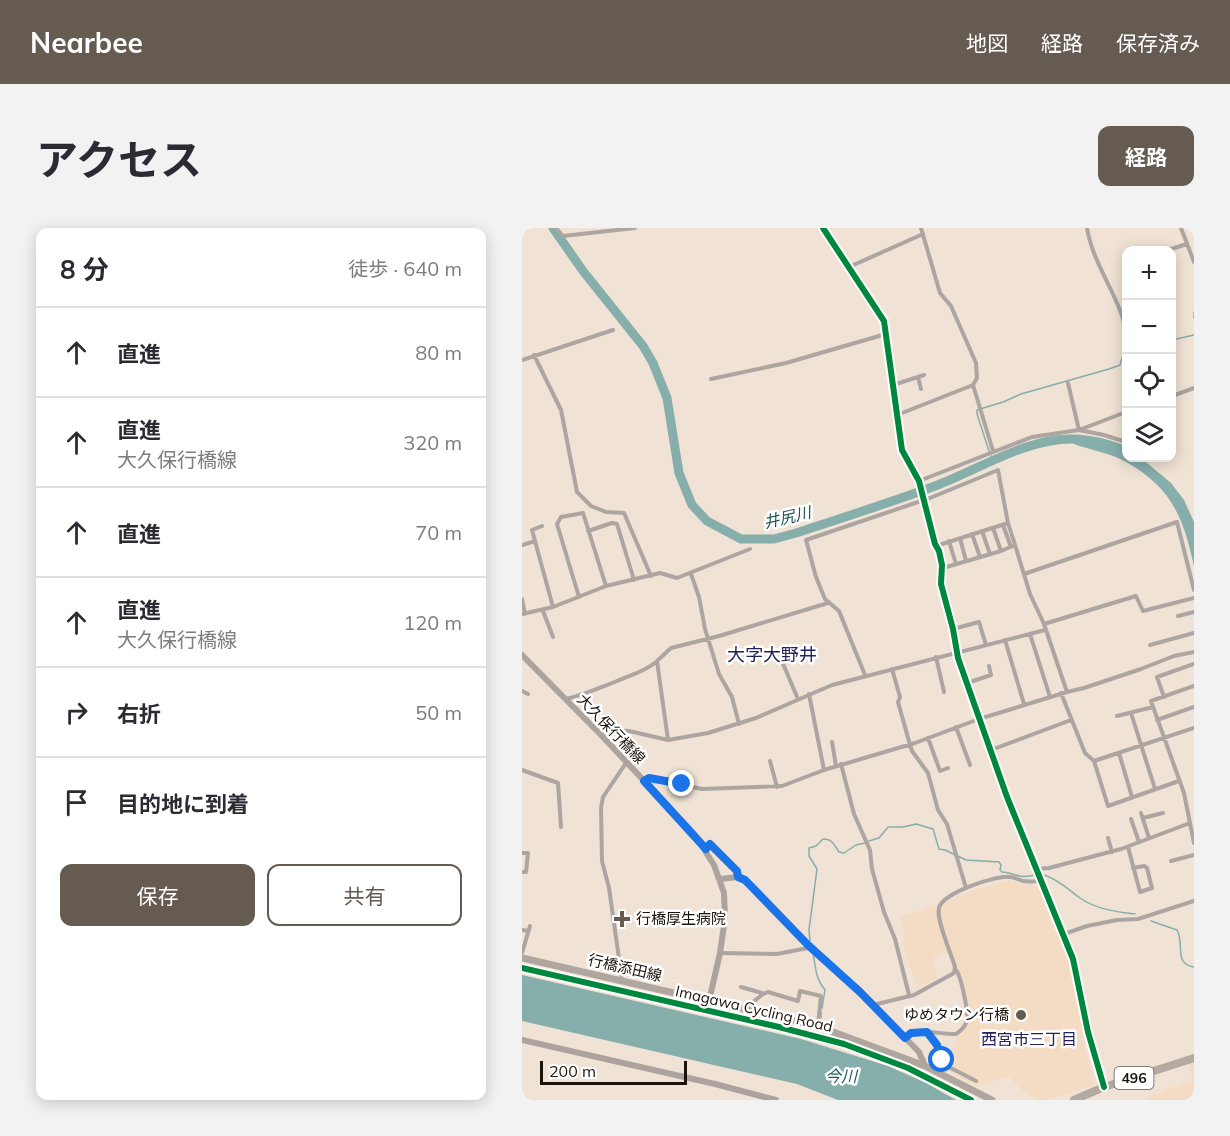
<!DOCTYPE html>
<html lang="ja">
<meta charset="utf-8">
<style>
:root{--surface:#fff;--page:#f2f2f3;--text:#2b2b33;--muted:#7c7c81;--line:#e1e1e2;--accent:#665b50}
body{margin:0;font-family:Mulish,"Noto Sans JP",sans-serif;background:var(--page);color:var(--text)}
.controls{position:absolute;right:18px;top:18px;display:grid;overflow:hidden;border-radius:12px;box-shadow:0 3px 15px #0003}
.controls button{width:54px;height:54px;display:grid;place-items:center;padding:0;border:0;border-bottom:2px solid var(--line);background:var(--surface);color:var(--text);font:30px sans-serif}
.scale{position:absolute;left:18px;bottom:15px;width:147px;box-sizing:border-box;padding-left:6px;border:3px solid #1b1209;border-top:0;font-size:16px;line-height:21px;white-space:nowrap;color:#1b1209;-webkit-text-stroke:4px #fff;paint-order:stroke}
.stop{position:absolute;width:18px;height:18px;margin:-14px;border:4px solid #1a73e8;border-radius:50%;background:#fff}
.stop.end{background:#1a73e8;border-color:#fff;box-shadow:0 2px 6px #0008}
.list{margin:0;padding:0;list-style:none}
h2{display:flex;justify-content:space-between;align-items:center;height:78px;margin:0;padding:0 24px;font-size:26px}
h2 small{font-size:20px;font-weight:400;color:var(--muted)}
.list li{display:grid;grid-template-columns:39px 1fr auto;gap:18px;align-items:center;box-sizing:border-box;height:90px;padding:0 24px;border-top:2px solid var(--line)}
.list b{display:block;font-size:22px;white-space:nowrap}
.list p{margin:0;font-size:20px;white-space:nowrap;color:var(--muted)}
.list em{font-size:20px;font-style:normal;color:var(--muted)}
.actions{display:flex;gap:12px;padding:18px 24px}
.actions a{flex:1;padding:14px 0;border:2px solid var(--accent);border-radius:12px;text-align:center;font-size:21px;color:var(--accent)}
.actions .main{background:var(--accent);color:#fff}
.icon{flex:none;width:33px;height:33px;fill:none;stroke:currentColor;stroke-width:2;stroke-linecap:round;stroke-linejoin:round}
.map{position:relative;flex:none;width:672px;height:872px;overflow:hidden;border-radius:12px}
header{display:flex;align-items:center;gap:36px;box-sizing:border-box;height:84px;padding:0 30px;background:var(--accent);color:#fff}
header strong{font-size:28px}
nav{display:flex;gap:33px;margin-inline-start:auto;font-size:21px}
.intro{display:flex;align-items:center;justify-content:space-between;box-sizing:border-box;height:144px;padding:0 36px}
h1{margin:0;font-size:42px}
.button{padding:15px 27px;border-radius:12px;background:var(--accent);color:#fff;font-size:21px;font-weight:700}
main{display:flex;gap:36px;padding:0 36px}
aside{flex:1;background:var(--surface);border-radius:12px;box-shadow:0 3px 15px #0003}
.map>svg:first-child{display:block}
.built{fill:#f4dcc4}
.water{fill:#86aeab}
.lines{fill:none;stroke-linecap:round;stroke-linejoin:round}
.stream{stroke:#86aeab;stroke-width:1.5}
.river{stroke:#86aeab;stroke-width:9}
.street{stroke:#aca5a2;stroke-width:4}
.secondary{stroke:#aca39e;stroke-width:6}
.primary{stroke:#afa69f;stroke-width:7}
.highway{stroke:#b4aaa2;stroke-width:8}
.cycleway-casing{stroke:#fff;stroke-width:10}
.cycleway{stroke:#00873e;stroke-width:6}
.route{stroke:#1a73e8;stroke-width:8}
.poi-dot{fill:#665b50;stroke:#fff;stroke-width:2}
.labels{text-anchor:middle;stroke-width:5;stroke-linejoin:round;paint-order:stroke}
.shield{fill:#fff;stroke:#5f5953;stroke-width:1.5}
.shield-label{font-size:14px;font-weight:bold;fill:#1b1209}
.street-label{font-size:15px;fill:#1b1209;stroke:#fff}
.poi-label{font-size:15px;fill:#1b1209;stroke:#fff;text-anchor:start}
.water-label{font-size:16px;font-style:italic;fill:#1e5658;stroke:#fff}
.neighbourhood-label{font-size:16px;fill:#24225b;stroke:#fff}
.quarter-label{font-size:18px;fill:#24225b;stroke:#fff}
</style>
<header>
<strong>Nearbee</strong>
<nav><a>地図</a><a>経路</a><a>保存済み</a></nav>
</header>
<div class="intro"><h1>アクセス</h1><a class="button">経路</a></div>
<main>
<aside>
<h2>8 分<small>徒歩 · 640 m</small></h2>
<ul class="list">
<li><svg class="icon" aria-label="ahead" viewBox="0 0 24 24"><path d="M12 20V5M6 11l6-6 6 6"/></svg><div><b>直進</b></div><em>80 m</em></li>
<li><svg class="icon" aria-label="ahead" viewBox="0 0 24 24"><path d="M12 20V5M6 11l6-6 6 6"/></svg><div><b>直進</b><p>大久保行橋線</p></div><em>320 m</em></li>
<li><svg class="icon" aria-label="ahead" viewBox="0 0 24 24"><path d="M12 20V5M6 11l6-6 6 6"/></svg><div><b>直進</b></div><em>70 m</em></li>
<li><svg class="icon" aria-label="ahead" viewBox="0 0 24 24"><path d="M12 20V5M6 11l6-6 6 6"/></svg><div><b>直進</b><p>大久保行橋線</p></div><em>120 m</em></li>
<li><svg class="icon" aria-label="right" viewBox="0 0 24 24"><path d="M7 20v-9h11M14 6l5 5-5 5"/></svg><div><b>右折</b></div><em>50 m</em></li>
<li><svg class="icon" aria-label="arrive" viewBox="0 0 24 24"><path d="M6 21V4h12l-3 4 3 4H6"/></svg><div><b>目的地に到着</b></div></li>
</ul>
<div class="actions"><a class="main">保存</a><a>共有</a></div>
</aside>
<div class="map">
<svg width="672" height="872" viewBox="0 0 672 872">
<rect width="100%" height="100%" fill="#f0e2d4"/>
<path class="built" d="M487 652 500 656 518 658 546 727 560 793 564 824 573 856 526 872H516L502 864 486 848 457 859 421 841 436 810 448 793 441 748 431 740 426 725 410 731 416 750 395 759 380 715 382 705 377 688 401 682 411 676 422 677 426 673 443 665Z
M672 830V872H619L671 851 665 832Z"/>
<path class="water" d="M548 211 597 217 604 222V230H617L625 235 649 255 662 272 672 294V338C661 289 650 260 604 234 589 225 568 222 552 216Z
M0 747 279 811 366 838 404 855 434 872H316L275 856 0 793Z"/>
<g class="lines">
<path class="stream" d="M672 84V90
M650 112 672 107
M467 223 455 186V182L481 174 499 166 587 141 598 137 600 130 604 127
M469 228 471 233
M347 613 357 610 366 599H381L394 596 411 601 417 621 423 622 444 632 477 634 479 637 478 642 480 644C487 644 491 647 498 648 506 650 514 645 522 647 536 651 547 662 558 670 574 681 594 684 613 686
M629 693 655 702C663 715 651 736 672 739
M288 713 287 702 295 641 287 628V620L294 618 301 611C311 611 312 617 317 624L322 625 334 617 343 615
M291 725C294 740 293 750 303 762L300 780
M299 790V784"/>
<path class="river" d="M31 0 61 43 121 118 131 135 145 170 157 245 170 277 185 293 219 311H252L274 305C320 290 367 275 413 258 450 244 489 220 528 213 553 208 582 213 604 223"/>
<path class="street" d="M34 0 41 8 113 0
M301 0 362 93 380 222 397 253 413 316 417 323 420 337 419 356 431 401 436 430 485 569 551 731 566 804 582 859
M399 0 418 65 429 78 454 135 455 150 451 157 471 223
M565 0C571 37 597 67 604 103
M659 0 672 34
M646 22 665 16
M327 39 401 6
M12 127 39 182 55 264 69 278 84 284 102 285 129 348
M0 132 91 102
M396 149 399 161
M189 151 264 135 364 106
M546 155 557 202 582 207 604 214
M371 157 402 147
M650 168 672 160
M375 187 451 157
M397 253 510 209 557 202 604 184
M481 297 489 319
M20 298 10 302 31 379
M471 300 479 323
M66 303 90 295 95 296 112 352
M460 303 468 326
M450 306 458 329
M438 310 444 333
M427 313 434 336
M0 317 13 313
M414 318 486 295
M421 340 479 323 493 317
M169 346 177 369 183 401 197 446 210 469 217 496
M502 346 655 294 672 362
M57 369 35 296 39 289 61 285 84 358
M0 371 3 386
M21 383 31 409
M0 386 31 379 84 358 138 345 155 350 228 321
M656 388 672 384
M522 396 614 368 621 383 672 370
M431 401 457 394 464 417
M508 406 528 469
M483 412 502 476
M628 417 672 405
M414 429 422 464
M259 431 276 471
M370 441 378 469 376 474 388 517 390 523 406 545 416 582 425 596 444 660
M343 447 317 383 303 371 294 349 284 312 408 270 476 242 486 295 493 317 508 366 522 396 545 464
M445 455 469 447 467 438
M672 458 629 473 662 565 672 615
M0 463 6 466
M539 465 563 525 572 533 586 578 657 553
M287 466 302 542
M642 469 635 449 672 436
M44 471C62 467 77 460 95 453 109 447 122 444 134 434
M609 485 633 561
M595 488 631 479
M635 492 672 479
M434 499 448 537
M79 507 91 502 107 503 146 512 186 505 234 490 310 457 523 402
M406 510 418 543 426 540
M146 512 135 433 149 420 197 408 306 375
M310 514 314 538
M469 522 549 492
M597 525 610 569
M248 533 255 559
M572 533 672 500
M319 536 332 586 348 622 350 641 362 684 373 711 387 767
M0 542 36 555 39 599
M122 553 127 550 180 561 260 558 302 542 393 515 457 491 545 464 562 460 619 441 652 428 672 424
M619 585 627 610
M621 590 641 585
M609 591 617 614
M586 610 590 624
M606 619 618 664 630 660 625 640 622 638 611 640
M184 621 188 616 215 643 216 649
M0 625H6L4 644H0
M649 633 672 627
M515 641 527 640 599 621 668 595
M0 702 6 703
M542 706 565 698 595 692 616 691 672 673
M0 725 8 698
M199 725 255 726 286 720V717
M100 752 87 660 80 633 79 580 81 569 104 535
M219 759 240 765
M351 777 392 767 432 745 433 739C429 725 414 692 417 680 420 665 474 647 488 649 492 649 497 652 501 653 507 654 514 653 520 653
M222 781 241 766 246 764 276 773 278 763 299 768 296 797
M406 805 415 817 423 837 454 853
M383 810C397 798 417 807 434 806 437 804 442 800 444 795 448 788 439 748 434 742"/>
<path class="secondary" d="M0 427 79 507 173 607 192 637 202 665 203 690 198 725 187 773
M198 651 216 649 223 652 286 717 338 763 397 824 403 838
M0 812 193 856 254 872"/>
<path class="primary" d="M0 730 295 798 403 838 470 872"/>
<path class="highway" d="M552 872 582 859 672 830"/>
<g class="cycleway-casing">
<path id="cycleway" d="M301 0 362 93 380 222 397 253 413 316 417 323 420 337 419 356 431 401 436 430 485 569 551 731 566 804 582 859
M0 740 257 799 322 816 386 840 449 872"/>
</g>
<use href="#cycleway" class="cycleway"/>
</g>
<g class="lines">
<path class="route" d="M160 556 127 550 122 553 184 621 188 616 215 643 216 649 223 652 286 717 338 764 383 810 389 805 405 804 415 817 420 832"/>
</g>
<g class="poi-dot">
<path d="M97 682h6v6h6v6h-6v6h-6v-6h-6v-6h6z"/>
<circle cx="499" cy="787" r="6"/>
</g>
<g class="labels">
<rect class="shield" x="592.5" y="839" width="39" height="22" rx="4.5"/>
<g class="shield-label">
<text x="612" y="855">496</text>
</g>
<g class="street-label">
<text transform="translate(89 501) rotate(46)" y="5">大久保行橋線</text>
<text transform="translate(103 740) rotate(13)" y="5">行橋添田線</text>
<text transform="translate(232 781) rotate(13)" y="5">Imagawa Cycling Road</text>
</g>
<g class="poi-label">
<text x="114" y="696">行橋厚生病院</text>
<text x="487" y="792" text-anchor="end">ゆめタウン行橋</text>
</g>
<g class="water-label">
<text transform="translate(265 289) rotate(-13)" y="6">井尻川</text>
<text x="319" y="854">今川</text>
</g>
<g class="neighbourhood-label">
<text x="507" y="817">西宮市三丁目</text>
</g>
<g class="quarter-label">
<text x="250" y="433">大字大野井</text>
</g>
</g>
</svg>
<div class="controls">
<button>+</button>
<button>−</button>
<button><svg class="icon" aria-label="locate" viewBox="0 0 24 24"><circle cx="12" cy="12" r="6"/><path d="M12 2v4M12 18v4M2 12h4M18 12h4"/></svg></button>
<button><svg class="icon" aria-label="layers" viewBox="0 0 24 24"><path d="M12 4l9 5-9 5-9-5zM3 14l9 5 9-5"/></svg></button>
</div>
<div class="scale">200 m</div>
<div class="stop" style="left:420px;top:832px"></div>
<div class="stop end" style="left:160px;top:556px"></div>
</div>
</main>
